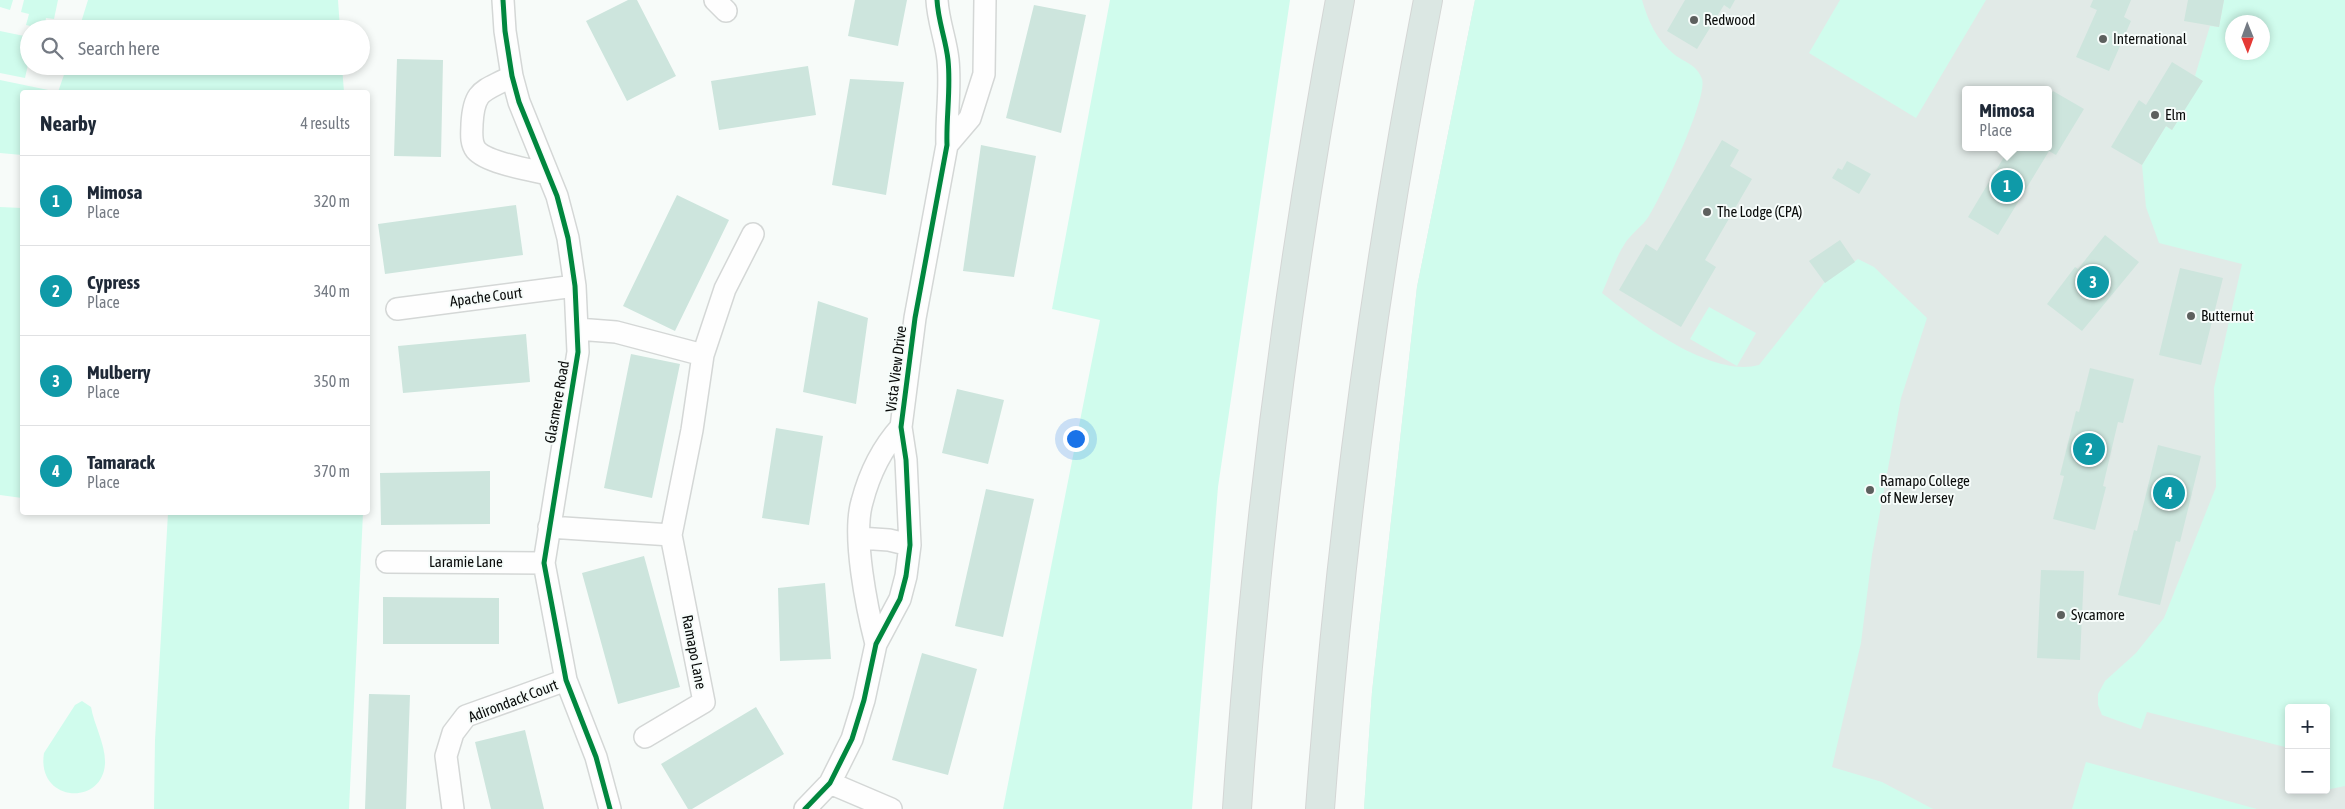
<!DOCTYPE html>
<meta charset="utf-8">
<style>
:root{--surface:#fff;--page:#f6f6f7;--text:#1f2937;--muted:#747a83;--line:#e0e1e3;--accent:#d93025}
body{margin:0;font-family:"Asap Condensed",sans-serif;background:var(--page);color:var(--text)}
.controls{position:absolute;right:15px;bottom:15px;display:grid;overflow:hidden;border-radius:5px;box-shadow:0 2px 8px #0003}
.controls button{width:45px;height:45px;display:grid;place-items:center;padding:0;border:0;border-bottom:1px solid var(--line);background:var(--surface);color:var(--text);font:25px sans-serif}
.compass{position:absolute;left:2225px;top:15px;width:45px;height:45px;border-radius:50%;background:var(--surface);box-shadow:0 2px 8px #0003;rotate:179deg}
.you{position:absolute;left:1075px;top:438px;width:18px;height:18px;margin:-12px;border:4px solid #fff;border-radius:50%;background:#1a73e8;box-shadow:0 0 0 8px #1a73e833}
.badge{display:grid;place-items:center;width:32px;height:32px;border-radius:50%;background:var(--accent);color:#fff;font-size:16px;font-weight:700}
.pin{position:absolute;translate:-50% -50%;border:2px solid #fff;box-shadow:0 1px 5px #0006}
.popup{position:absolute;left:1962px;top:86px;width:90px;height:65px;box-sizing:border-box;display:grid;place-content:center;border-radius:5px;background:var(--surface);filter:drop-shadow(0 1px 4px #0005);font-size:16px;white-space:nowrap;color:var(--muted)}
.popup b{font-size:19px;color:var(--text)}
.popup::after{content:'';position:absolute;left:50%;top:100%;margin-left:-10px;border:10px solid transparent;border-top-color:var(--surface)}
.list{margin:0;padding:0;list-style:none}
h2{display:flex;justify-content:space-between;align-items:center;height:65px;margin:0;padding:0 20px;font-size:21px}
h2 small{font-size:16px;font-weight:400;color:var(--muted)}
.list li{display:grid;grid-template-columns:32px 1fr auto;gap:15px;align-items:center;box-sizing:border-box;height:90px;padding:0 20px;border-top:1px solid var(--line)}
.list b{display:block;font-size:19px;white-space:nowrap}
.list p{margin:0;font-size:16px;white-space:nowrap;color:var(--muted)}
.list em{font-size:16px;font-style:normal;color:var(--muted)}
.icon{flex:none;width:28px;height:28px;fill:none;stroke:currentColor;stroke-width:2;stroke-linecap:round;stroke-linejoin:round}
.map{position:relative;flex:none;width:2345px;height:809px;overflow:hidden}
.search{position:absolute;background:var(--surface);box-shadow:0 2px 8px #0003;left:20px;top:20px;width:350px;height:55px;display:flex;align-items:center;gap:12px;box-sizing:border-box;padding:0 18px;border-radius:28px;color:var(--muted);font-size:19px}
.panel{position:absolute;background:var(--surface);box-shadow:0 2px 8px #0003;left:20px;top:90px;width:350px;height:425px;border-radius:5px}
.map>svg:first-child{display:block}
.built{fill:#e1eae7;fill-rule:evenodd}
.green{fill:#d0fced;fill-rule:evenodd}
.building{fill:#cde5dd}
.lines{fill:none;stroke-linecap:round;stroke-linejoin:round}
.minor-casing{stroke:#d4d7d6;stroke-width:24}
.motorway-casing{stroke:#d4d6d5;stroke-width:30}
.minor{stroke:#fefefe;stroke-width:21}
.motorway{stroke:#dbe7e3;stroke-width:28}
.cycleway-casing{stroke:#f6fcfa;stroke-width:8}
.cycleway{stroke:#00873e;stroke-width:5}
.poi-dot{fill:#5d605e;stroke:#f6fcfa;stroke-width:2}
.labels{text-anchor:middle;stroke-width:4;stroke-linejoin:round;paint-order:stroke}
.poi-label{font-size:15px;fill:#0a0c0b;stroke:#f6fcfa;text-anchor:start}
.street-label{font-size:15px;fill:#0a0c0b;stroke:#f6fcfa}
</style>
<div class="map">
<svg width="2345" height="809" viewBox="0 0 2345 809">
<rect width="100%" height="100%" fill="#f7fbf9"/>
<path class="built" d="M1475 0H2345V809H1364L1372 692 1417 287ZM2232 22H2262V52H2232ZM1966 90H2048V147H1966ZM2289 708H2326V790H2289Z"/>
<path class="green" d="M0 0H13L10 10 0 7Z
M24 0H58L54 19 46 18 44 29 26 25 29 14 21 12Z
M88 0H338L340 29H79Z
M1110 0H1290L1218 487 1192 809H1003L1100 320 1052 309Z
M1475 0H1642C1648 21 1657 41 1675 55 1686 63 1697 65 1702 79 1708 98 1661 197 1649 216 1642 227 1630 234 1624 245 1615 259 1609 278 1602 293 1638 322 1711 378 1759 365L1824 283 1858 259 1874 267 1927 318 1901 398 1872 555 1861 643 1832 767 1882 782 1933 809H1364L1372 692 1417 287Z
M1840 0H1986L1916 118 1809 53Z
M2224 0H2345V786L2326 790V708H2289V748L2147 712 2141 729 2102 715 2098 705V694L2105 681 2136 653 2164 618 2216 487 2214 388 2242 264 2159 243 2146 207 2142 165 2166 126 2172 130 2202 81 2195 76 2210 26 2219 27ZM2232 22H2262V52H2232Z
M0 31 29 37V60L25 78 0 73Z
M67 66H342L344 92H22V155L0 153V80L58 92Z
M0 207 22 208V498L0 495Z
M1709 307 1756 333 1737 366 1690 339Z
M168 513H363L349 809H154L155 740Z
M82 701 91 707C94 725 106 745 105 764 102 807 36 802 44 753L75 705Z
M2086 762 2257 809H2072Z"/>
<path class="building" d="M628 0H637L676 76 627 101 586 21Z
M855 0H907L898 46 848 36Z
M1685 0H1735L1730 9 1724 5 1697 49 1667 31Z
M2093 0H2131L2124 17 2131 21 2109 71 2076 57 2097 10 2090 7Z
M2188 0H2224L2219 27 2184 21Z
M1034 5 1086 15 1061 133 1006 118Z
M397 59 443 60 441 157 394 156Z
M2172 62 2203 81 2172 130 2166 126 2142 165 2111 147 2139 100 2146 105Z
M808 66 816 115 719 130 711 81Z
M850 79 904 82 886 195 832 185Z
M2053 91 2084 109 2056 155 2049 151 1998 235 1968 217 2010 147H2048V98Z
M1722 140 1739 150 1730 166 1752 179 1705 260 1716 267 1681 327 1619 290 1646 244 1657 251Z
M981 145 1036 156 1014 277 963 271Z
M1847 161 1871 174 1859 194 1832 178 1838 168 1842 170Z
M677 195 729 220 675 331 623 306Z
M516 205 523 255 385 274 378 224Z
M2105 235 2139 262 2082 331 2047 304 2075 267 2078 269Z
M1840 240 1855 262 1825 283 1809 261Z
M2180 268 2223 278 2201 365 2159 355Z
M818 301 868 318 856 404 803 392Z
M526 334 530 382 403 393 398 346Z
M631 354 680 364 652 498 604 488Z
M2090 368 2134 379 2123 423 2118 422 2103 486 2106 487 2095 530 2053 519 2064 476 2060 475 2076 411 2079 412Z
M957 389 1004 400 988 464 942 453Z
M776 428 823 436 809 525 762 518Z
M2158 445 2201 456 2180 542 2176 541 2160 605 2118 595 2134 530 2137 531Z
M490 471V524L381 525 380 473Z
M986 489 1034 499 1003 637 955 626Z
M644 556 680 687 618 704 582 573Z
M2041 570 2084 571 2080 660 2037 658Z
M825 583 831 659 780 661 778 588Z
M383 597 499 598V644H383Z
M922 653 977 669 948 775 892 760Z
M369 694 410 695 406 809H365Z
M756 707 784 754 692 809H688L661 764Z
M525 730 544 809H491L475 742Z"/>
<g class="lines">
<g class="minor-casing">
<path id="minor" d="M503 0 505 31 512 76 519 102 557 196 568 238 575 286 578 352 544 563 566 680 596 757 610 809
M715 0 726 11
M512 76C484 92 474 88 472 124 472 132 470 142 476 150 487 163 531 170 548 174
M947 145 970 118 984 74 985 0
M397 309 575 286
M577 329 616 332 703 355
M549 527 671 535
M859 538 889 540 910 545
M387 562 544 563
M876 644C867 609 852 536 862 502 869 475 882 448 901 427
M645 737 704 702 671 535 692 430 703 355 725 289 753 234
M830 783 891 809
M453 809 446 756 453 733 466 716 566 680
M805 809 830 783 852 739 864 700 876 644 900 599 906 576 910 545 906 460 901 427 915 318 947 145C946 117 951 89 948 60 946 40 938 21 937 0"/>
</g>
<g class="motorway-casing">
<path id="motorway" d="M1237 809C1255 537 1290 268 1340 0
M1320 809C1340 538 1376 267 1428 0"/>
</g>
<use href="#minor" class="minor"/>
<use href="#motorway" class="motorway"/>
<g class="cycleway-casing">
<path id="cycleway" d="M503 0 505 31 512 76 519 102 557 196 568 238 575 286 578 352 544 563 566 680 596 757 610 809
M805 809 830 783 852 739 864 700 876 644 900 599 906 576 910 545 906 460 901 427 915 318 947 145C946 117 951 89 948 60 946 40 938 21 937 0"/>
</g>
<use href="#cycleway" class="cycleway"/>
</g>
<g class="poi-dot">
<circle cx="1694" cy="20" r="5"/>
<circle cx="2103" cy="39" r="5"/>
<circle cx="2155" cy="115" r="5"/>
<circle cx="1707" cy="212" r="5"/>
<circle cx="2191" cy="316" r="5"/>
<circle cx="1870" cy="490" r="5"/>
<circle cx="2061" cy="615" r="5"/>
</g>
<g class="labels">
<g class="poi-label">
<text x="1704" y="25">Redwood</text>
<text x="2113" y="44">International</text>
<text x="2165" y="120">Elm</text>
<text x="1717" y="217">The Lodge (CPA)</text>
<text x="2201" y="321">Butternut</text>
<text x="1880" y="486">Ramapo College<tspan x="1880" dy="17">of New Jersey</tspan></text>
<text x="2071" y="620">Sycamore</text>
</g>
<g class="street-label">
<text transform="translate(486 297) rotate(-7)" y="5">Apache Court</text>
<text transform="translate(896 369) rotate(-83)" y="5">Vista View Drive</text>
<text transform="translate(557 402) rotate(-80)" y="5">Glasmere Road</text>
<text x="466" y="567">Laramie Lane</text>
<text transform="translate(694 652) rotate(79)" y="5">Ramapo Lane</text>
<text transform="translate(513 701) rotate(-21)" y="5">Adirondack Court</text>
</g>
</g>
</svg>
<div class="controls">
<button>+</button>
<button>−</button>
</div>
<svg class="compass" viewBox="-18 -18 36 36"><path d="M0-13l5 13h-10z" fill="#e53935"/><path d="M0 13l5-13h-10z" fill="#747a83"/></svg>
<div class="you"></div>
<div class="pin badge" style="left:2007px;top:186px;background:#0f9aa8">1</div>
<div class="popup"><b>Mimosa</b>Place</div>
<div class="pin badge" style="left:2089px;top:449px;background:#0f9aa8">2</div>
<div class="pin badge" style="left:2093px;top:282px;background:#0f9aa8">3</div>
<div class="pin badge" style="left:2169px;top:493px;background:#0f9aa8">4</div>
<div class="search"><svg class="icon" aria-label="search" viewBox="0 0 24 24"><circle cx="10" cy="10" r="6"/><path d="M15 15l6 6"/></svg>Search here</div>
<section class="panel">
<h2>Nearby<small>4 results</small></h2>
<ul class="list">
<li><span class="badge" style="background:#0f9aa8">1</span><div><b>Mimosa</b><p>Place</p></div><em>320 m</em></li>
<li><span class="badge" style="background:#0f9aa8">2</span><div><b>Cypress</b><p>Place</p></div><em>340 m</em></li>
<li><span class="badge" style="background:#0f9aa8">3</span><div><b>Mulberry</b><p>Place</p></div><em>350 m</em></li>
<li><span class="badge" style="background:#0f9aa8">4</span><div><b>Tamarack</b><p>Place</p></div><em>370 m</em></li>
</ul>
</section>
</div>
